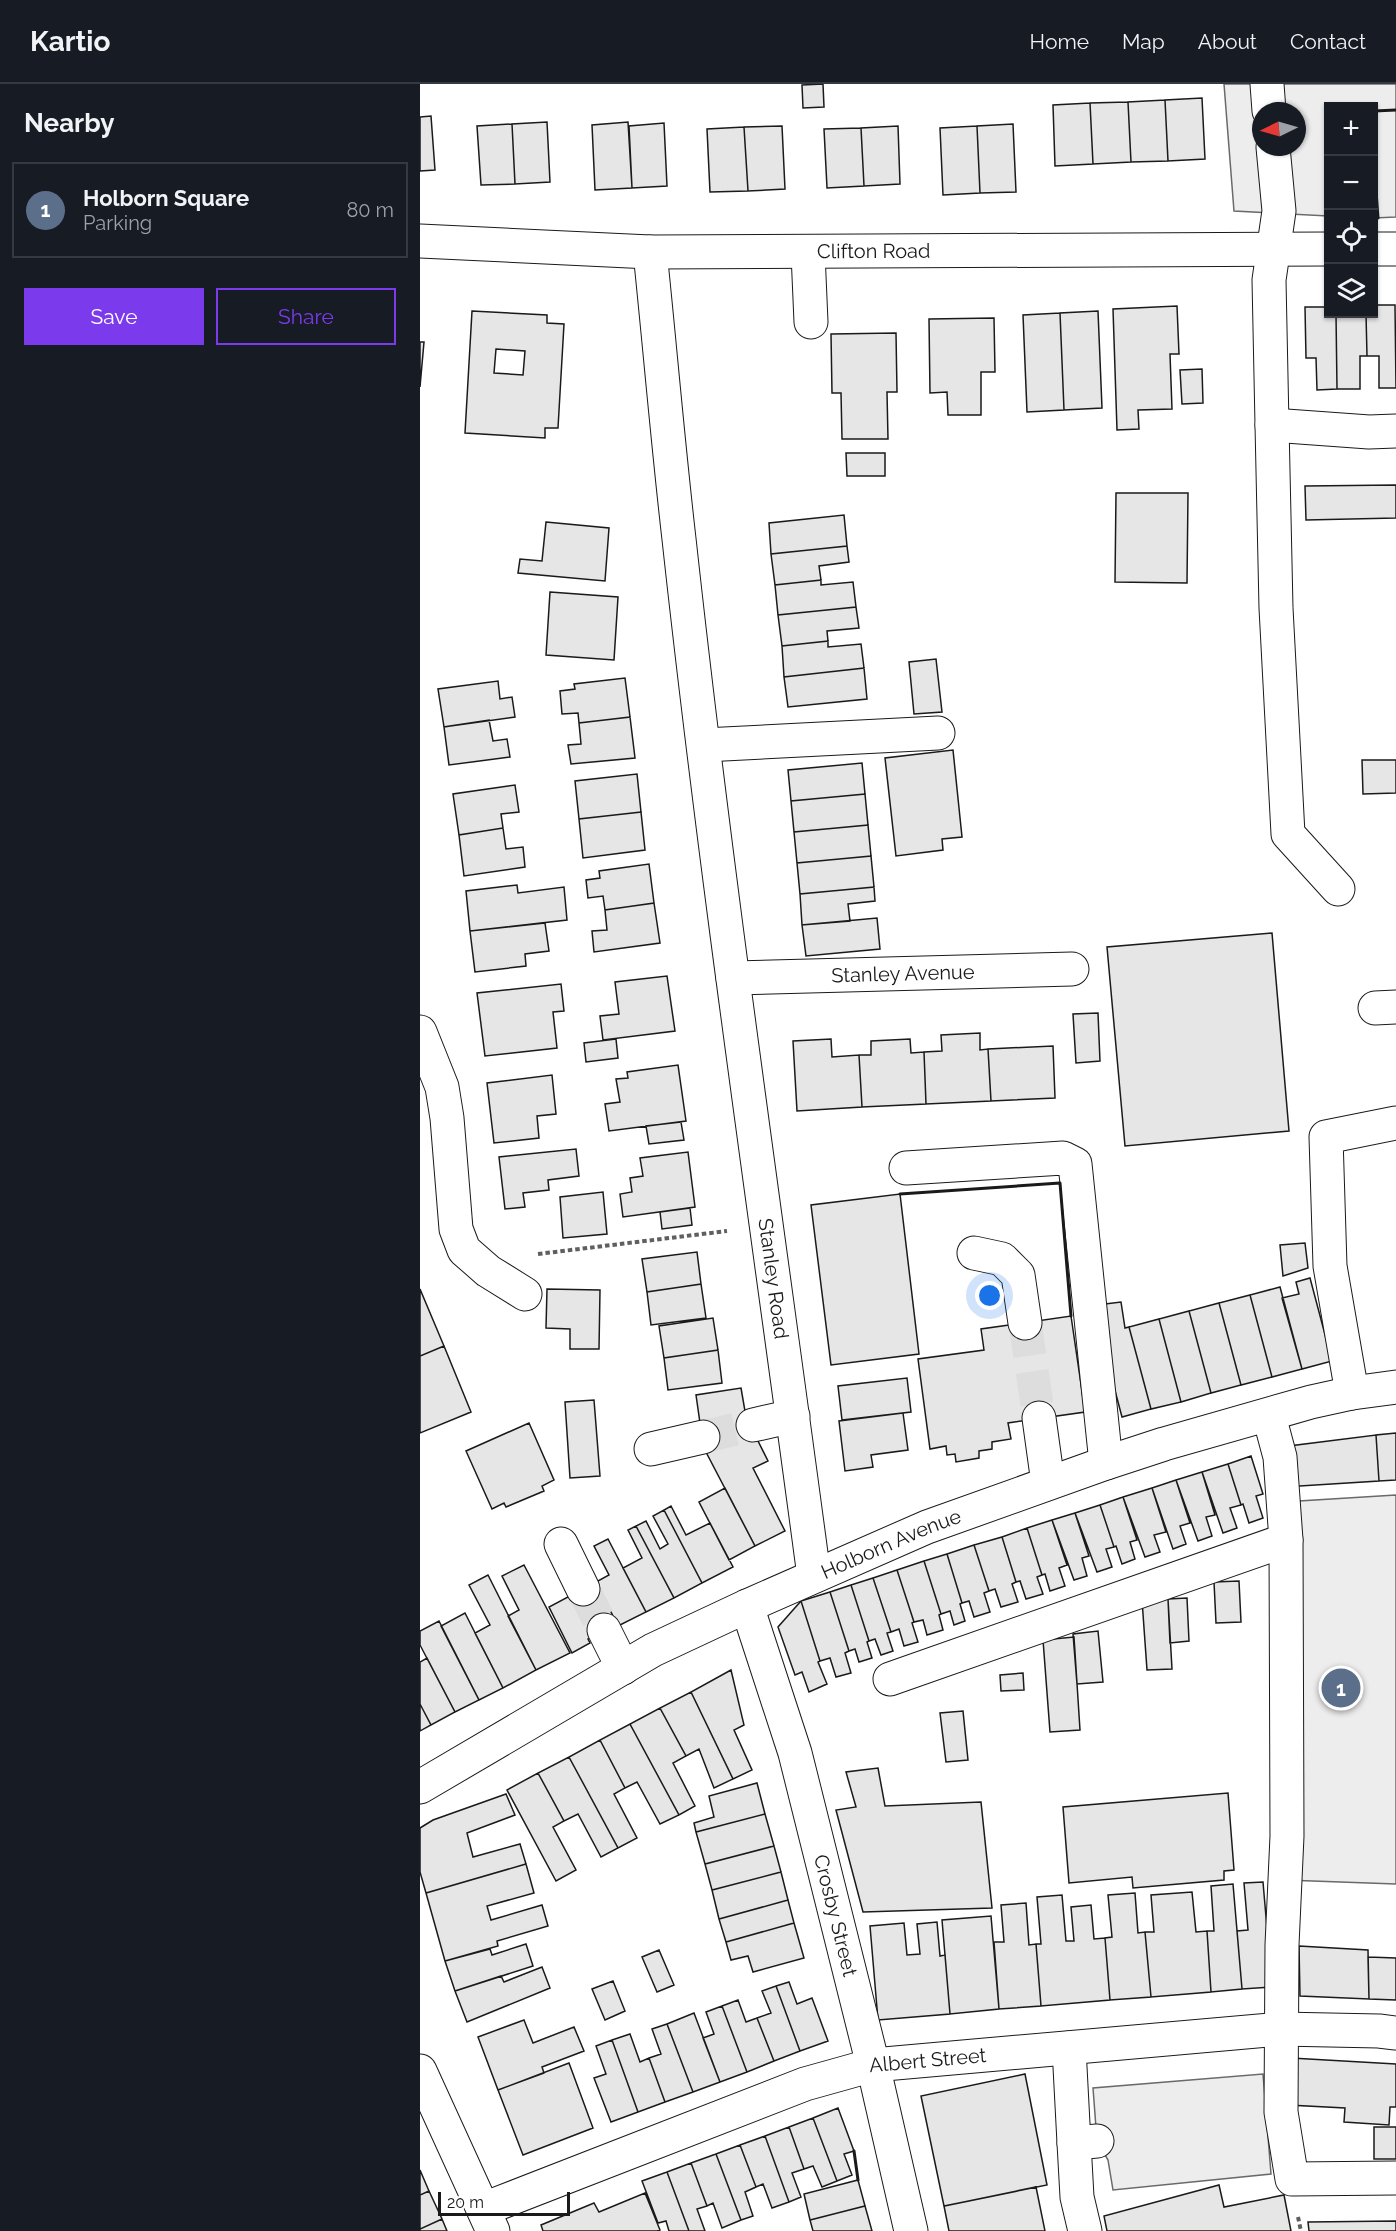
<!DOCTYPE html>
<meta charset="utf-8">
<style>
:root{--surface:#171b24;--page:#242831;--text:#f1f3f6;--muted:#9ea1a6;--line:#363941;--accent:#7c3aed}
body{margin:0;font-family:Raleway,sans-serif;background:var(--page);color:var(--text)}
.controls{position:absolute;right:18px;top:18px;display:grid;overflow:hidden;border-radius:0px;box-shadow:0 2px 4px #0004}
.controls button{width:54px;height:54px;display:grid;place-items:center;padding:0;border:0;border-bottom:2px solid var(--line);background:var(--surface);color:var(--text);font:30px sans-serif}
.compass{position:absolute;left:832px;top:18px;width:54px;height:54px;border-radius:50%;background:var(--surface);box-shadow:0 2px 4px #0004;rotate:265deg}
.scale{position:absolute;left:18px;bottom:15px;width:132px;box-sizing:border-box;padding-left:6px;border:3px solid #1a1a1a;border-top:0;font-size:16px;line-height:21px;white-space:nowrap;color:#1a1a1a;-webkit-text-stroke:4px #fff;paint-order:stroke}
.you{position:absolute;left:570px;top:1212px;width:21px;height:21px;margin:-15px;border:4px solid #fff;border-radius:50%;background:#1a73e8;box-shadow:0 0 0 9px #1a73e833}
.badge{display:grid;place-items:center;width:39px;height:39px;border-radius:50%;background:var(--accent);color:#fff;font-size:20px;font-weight:700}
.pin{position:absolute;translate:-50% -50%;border:3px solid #fff;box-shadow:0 2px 6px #0006}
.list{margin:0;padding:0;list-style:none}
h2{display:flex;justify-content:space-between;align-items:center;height:78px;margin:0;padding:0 24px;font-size:26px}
h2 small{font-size:20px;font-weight:400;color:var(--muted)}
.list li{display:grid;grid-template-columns:39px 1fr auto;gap:18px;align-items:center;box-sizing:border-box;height:96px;margin:0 12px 12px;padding:0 12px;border:2px solid var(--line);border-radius:0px}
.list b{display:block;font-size:22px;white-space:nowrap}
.list p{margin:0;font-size:20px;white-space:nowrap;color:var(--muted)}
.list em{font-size:20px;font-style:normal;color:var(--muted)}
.actions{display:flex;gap:12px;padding:18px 24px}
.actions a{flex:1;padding:14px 0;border:2px solid var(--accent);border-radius:0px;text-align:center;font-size:21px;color:var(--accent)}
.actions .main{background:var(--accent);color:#fff}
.icon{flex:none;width:33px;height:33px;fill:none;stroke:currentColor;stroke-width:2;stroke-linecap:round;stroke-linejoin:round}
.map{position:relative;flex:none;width:976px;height:2147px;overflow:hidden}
header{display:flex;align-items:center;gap:36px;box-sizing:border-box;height:84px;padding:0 30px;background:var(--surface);border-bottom:2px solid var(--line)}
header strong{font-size:28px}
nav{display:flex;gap:33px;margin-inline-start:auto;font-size:21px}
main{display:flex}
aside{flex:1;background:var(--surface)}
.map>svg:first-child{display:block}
.built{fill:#ededed;stroke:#6a6a6a;stroke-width:1.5;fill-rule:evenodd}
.building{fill:#e6e6e6;stroke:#1a1a1a;stroke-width:1.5;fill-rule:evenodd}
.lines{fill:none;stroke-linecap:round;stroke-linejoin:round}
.minor-tunnel{stroke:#ddd;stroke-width:33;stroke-dasharray:33 16;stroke-linecap:butt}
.minor-casing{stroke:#1a1a1a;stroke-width:35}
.path{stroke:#5f5f5f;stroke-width:4;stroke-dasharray:4.5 3;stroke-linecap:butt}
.minor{stroke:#fff;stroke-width:33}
.wall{stroke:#1a1a1a;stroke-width:3}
.labels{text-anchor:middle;stroke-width:4.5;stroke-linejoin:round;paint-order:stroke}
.street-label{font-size:20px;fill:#1a1a1a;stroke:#fff}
</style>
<header>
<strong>Kartio</strong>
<nav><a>Home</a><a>Map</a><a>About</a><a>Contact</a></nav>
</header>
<main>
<aside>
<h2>Nearby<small></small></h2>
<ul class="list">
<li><span class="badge" style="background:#5c6f8a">1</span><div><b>Holborn Square</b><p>Parking</p></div><em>80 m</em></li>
</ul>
<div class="actions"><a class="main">Save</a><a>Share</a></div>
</aside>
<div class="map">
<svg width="976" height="2147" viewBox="0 0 976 2147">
<rect width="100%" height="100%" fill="#fff"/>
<path class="built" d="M804 0H976V133L954 134V22H908V132L814 127ZM841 27H877V63H841Z
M976 1411V1800L865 1796 863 1418Z
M843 1990 851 2090 693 2106 688 2076 677 2057 673 2004Z"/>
<path class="building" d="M403 0 404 23 383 24 382 1Z
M782 14 785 75 748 77 745 16Z
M745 16 748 77 711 78 708 18Z
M708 18 711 78 673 80 670 19Z
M670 19 673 80 635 82 633 21Z
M11 32 15 86 0 87V33Z
M127 38 130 98 95 100 92 40Z
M208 38 212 104 175 106 172 41Z
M244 39 247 102 212 104 209 42Z
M92 40 95 100 61 101 57 42Z
M593 40 596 108 560 109 557 42Z
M362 42 365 105 328 107 324 43Z
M478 42 480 100 444 102 441 44Z
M557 42 560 109 523 111 520 44Z
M324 43 328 107 290 108 287 45Z
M441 44 444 102 407 104 404 45Z
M954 221H975L976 304H959V272H947L946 230H954Z
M757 222 759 270H750L752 325 718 326 719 345 697 346 693 225Z
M885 223H908V230H916L917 305 897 306 896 274H886Z
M52 227 127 231V239L144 240 138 344H125V354L45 349ZM76 265 105 267 103 291 74 289Z
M678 227 682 324 644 326 640 229Z
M640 229 644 326 607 328 603 231Z
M916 230H946L947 272H940V305H917Z
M574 234 575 288H561V331H528L527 308 510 309 509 235Z
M476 249 477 308H467L468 355H422L421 309H412L411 250Z
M0 258H4L0 303Z
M782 285 783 319 762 320 760 286Z
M426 369H465V392H427Z
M976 401V434L886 436 885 402Z
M696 409H768L767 499 695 498Z
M424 431 427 462 351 470 349 439Z
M126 438 189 444 185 497 98 489 100 475 122 477Z
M427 462 429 478 399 482 401 496 355 501 351 470Z
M401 496V501L433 498 436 523 358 531 355 501Z
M130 508 198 513 194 576 126 571Z
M436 523 439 544 407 547 408 557 362 562 358 531Z
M408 557V563L441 560 444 584 364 593 362 562Z
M516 575 522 628 494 630 489 578Z
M444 584 447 615 368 623 364 593Z
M205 594 210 633 159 639 158 629 142 630 140 607 155 605 154 600Z
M78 597 80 615 92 613 95 633 24 643 18 605Z
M210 633 215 674 151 680 148 661 161 660 159 639Z
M69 636 73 657 87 655 90 673 29 681 24 643Z
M533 666 542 753 522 755 523 766 476 772 465 674Z
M942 676H976V709L943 710Z
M442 679 445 710 371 717 368 686Z
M217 690 221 728 159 735 155 697Z
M95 701 99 728 81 730 83 744 39 751 33 710Z
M445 710 448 741 374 748 371 717Z
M221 728 225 766 163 774 159 735Z
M448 741 451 772 377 779 374 748Z
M83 744 86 765 103 763 105 783 44 792 39 751Z
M451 772 454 803 380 810 377 779Z
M229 780 234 819 185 826 183 812 168 814 166 796 180 794 179 787Z
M97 801 98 809 144 803 147 836 50 847 46 807Z
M454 803 455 817 428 820 430 837 382 841 380 810Z
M234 819 240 859 174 868 172 847 187 846 185 826Z
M457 834 460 865 386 872 382 841Z
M125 839 129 867 105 870 106 882 55 888 50 847Z
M852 849 869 1047 705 1062 687 863Z
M247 892 255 947 183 956 180 932 199 930 195 898Z
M141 900 144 927 133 928 137 964 65 972 57 909Z
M678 929 680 977 656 979 653 930Z
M560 949V966L568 965 571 1017 506 1020 504 968 522 967 521 951Z
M196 955 198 974 166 978 164 959Z
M411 955 412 973 439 971 442 1023 377 1027 373 957Z
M490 955 491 969 504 968 506 1020 442 1023 439 971H451V957Z
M633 962 635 1014 571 1017 568 965Z
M258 981 266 1037 189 1047 185 1020 200 1018 196 995 208 994 207 988Z
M132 991 136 1030 117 1032 119 1054 74 1059 67 999Z
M261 1038 264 1056 229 1060 226 1042Z
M156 1065 159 1092 128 1096 129 1106 103 1109 105 1123 85 1125 79 1073Z
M268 1068 275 1123 203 1133 200 1110 212 1108 210 1094 223 1092 220 1074Z
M183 1108 187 1150 143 1154 140 1113Z
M480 1110 499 1270 411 1281 391 1121Z
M270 1124 272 1141 242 1145 240 1128Z
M885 1159 888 1184 863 1192 860 1161Z
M277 1168 281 1200 227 1208 222 1175Z
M890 1194 912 1277 882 1285 862 1214 879 1210 876 1198Z
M281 1200 286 1234 231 1241 227 1208Z
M860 1203 882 1285 852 1293 830 1211Z
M0 1205 24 1262 0 1272Z
M127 1205 180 1206 179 1265H150V1245L126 1244Z
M830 1211 852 1293 821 1301 799 1219Z
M701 1218 705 1244 709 1243 731 1325 702 1333 680 1250 677 1221Z
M799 1219 821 1301 791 1309 769 1227Z
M769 1227 791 1309 761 1318 739 1235Z
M651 1232 665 1328 588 1339 591 1355 572 1358V1365L559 1367V1374L536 1378 535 1370 527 1371 526 1362 510 1365 498 1275 564 1266 561 1245Z
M293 1234 298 1266 244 1274 239 1242Z
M739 1235 761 1318 731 1325 709 1243Z
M24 1262 51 1328 0 1349V1272Z
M298 1266 302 1299 248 1306 244 1274Z
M487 1294 491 1328 422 1336 418 1302Z
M321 1304 326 1333 348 1377 333 1384 365 1447 335 1462 287 1370 281 1346 276 1311Z
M174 1316 180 1392 150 1394 145 1318Z
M483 1329 488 1366 451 1371 453 1383 425 1387 419 1337Z
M109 1339 134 1396 122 1402 124 1407 86 1423 84 1419 72 1425 46 1367Z
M976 1349V1396L959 1397 956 1351Z
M956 1351 959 1397 864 1403 861 1363Z
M831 1372 843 1410 836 1412 843 1434 829 1439 823 1420 821 1421 808 1380Z
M808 1380 821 1421 810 1424 817 1444 803 1449 782 1388Z
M782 1388 795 1431 786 1433 792 1452 778 1457 756 1396Z
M756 1396 770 1439 760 1442 766 1460 753 1465 732 1404Z
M305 1404 335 1462 309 1476 279 1418Z
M732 1404 746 1448 734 1451 740 1468 725 1473 703 1413Z
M703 1413 717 1456 710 1458 715 1475 702 1480 696 1462 694 1463 680 1421Z
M680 1421 694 1463 686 1465 692 1483 677 1488 655 1429Z
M251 1422 266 1451 290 1439 313 1483 282 1499 244 1426Z
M244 1426 282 1499 254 1514 216 1442 226 1437 240 1465 248 1460 233 1432Z
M655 1429 669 1472 662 1474 667 1492 654 1496 632 1436Z
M632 1436 647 1481 639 1484 645 1502 630 1507 625 1490 622 1491 607 1444Z
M216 1442 254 1514 226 1528 203 1484 222 1474 208 1446Z
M607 1444 622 1491 617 1493 623 1510 606 1515 600 1497 596 1498 582 1453Z
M582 1453 596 1498 592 1500 598 1518 581 1523 575 1505 569 1507 554 1461Z
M188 1455 226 1528 198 1542 176 1498 189 1491 174 1462Z
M554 1461 569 1507 564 1509 570 1528 554 1533 549 1517 542 1519 527 1470Z
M527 1470 542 1519 540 1520 545 1537 534 1541 530 1527 521 1530 504 1477Z
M504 1477 521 1530 519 1531 523 1546 507 1551 503 1536 494 1538 477 1486Z
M104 1481 150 1569 116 1586 88 1532 99 1526 82 1492Z
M477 1486 494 1538 492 1539 498 1558 484 1562 479 1545 471 1548 453 1494Z
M68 1491 116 1586 83 1604 55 1549 70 1541 49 1501Z
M453 1494 471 1548 467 1549 473 1567 461 1571 455 1555 449 1557 431 1501Z
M819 1497 821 1538 796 1539 794 1498Z
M176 1498 197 1540 168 1555 170 1559 152 1569 129 1523Z
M431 1501 449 1557 447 1558 452 1574 439 1578 435 1565 429 1567 410 1508Z
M410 1508 429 1567 425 1569 431 1589 416 1593 410 1574 400 1577 381 1517Z
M767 1514 769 1557 750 1559 748 1515Z
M748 1515 752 1585 727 1586 722 1516Z
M381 1517 400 1577 398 1578 407 1600 389 1608 382 1588 375 1591 358 1543Z
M45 1529 83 1604 59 1616 21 1542Z
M19 1537 59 1616 35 1628 0 1561V1547Z
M678 1547 683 1598 657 1600 653 1550Z
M654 1553 660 1646 630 1648 623 1556Z
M7 1574 35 1628 11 1641 0 1620V1578Z
M311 1586 324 1641 314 1646 332 1686 313 1695 271 1608Z
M603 1589 604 1606 581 1607 580 1591Z
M271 1608 313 1695 294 1704 279 1665 266 1672 240 1624Z
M0 1620 11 1641 0 1647Z
M240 1624 266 1672 253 1679 275 1722 259 1731 210 1640Z
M543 1627 548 1676 526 1678 520 1629Z
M210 1640 259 1731 240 1740 217 1698 205 1704 180 1656Z
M180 1656 205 1704 194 1710 217 1754 198 1764 149 1673Z
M149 1673 198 1764 181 1773 158 1730 144 1737 118 1689Z
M458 1684 465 1722 561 1718 572 1824 443 1828 416 1726 436 1723 426 1688Z
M118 1689 144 1737 133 1743 156 1786 136 1797 87 1706Z
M337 1699 345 1730 276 1748 274 1739 294 1733 289 1712Z
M808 1709 814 1786 804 1787V1796L713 1804 712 1793 649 1799 643 1723Z
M86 1710 95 1731 47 1749 53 1773 100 1760 106 1780 6 1809 0 1788V1744L13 1736Z
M345 1730 354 1762 285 1780 276 1748Z
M354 1762 361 1788 292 1806 285 1780Z
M106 1780 114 1809 67 1822 71 1836 122 1821 128 1842 77 1857 78 1862 25 1877 6 1809Z
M361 1788 368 1816 299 1835 292 1806Z
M843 1798 852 1903 822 1905 817 1847 828 1846 824 1799Z
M813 1800 822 1905 791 1908 787 1847H794L791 1802Z
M772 1808 776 1848 787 1847 791 1908 731 1913 725 1848H734L731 1811Z
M715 1809 718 1849 725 1848 731 1913 690 1916 685 1854 692 1853 688 1811Z
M642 1811 646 1857H654L651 1823 671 1821 674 1855 685 1854 690 1916 621 1922 616 1860H621L617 1813Z
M368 1816 374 1839 306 1858 299 1835Z
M606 1819 609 1861 616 1860 621 1922 579 1925 574 1858H584L581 1821Z
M571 1832 579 1925 530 1930 522 1836Z
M517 1838 520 1872 525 1871 530 1930 458 1936 450 1842 484 1839 487 1871 500 1870 497 1840Z
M374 1839 384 1874 333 1888 328 1872 311 1876 306 1858Z
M106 1860 113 1882 35 1907 25 1877 70 1865 72 1871Z
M879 1862 948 1866 949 1915 880 1912Z
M239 1866 254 1901 237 1908 222 1873Z
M948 1873 976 1874V1916L949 1915Z
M122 1883 130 1904 47 1938 35 1907 81 1892 84 1898Z
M193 1897 205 1927 185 1936 172 1905Z
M369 1898 377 1920 392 1914 408 1957 380 1967 356 1902Z
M356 1902 380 1967 354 1977 337 1934 351 1929 342 1907Z
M318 1916 326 1938 337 1934 354 1977 327 1988 302 1922Z
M302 1922 327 1988 300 1998 283 1954 294 1950 286 1928Z
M274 1929 300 1998 273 2008 247 1940Z
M104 1936 113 1959 154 1943 164 1967 122 1983 124 1989 78 2006 58 1953Z
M247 1940 273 2008 245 2018 229 1974 241 1970 232 1945Z
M210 1950 220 1978 229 1974 245 2018 218 2028 192 1956Z
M192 1956 218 2028 191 2038 174 1994 186 1990 176 1962Z
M871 1974 976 1980V2023H970L969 2041 924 2038 925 2024 868 2021Z
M149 1979 173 2044 103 2071 78 2006Z
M605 1990 627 2101 524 2122 501 2012Z
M418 2024 434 2067 424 2070 432 2091 417 2097 393 2034Z
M393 2034 417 2097 402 2103 393 2082 384 2085 369 2043Z
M369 2043 384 2085 372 2089 381 2113 369 2118 345 2052Z
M954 2043H976V2075H954Z
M345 2052 369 2118 352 2124 343 2100 336 2103 320 2061Z
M320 2061 336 2103 325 2108 333 2132 321 2136 296 2070Z
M296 2070 321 2136 302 2144 293 2119 287 2122 271 2079Z
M271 2079 287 2122 277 2125 285 2147H269L247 2088Z
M0 2086 9 2107 0 2111Z
M247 2088 269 2147H249L246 2137 238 2139 222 2097Z
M438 2096 445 2122 390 2136 384 2110Z
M799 2101 804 2123 864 2111 871 2147H687L684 2132Z
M616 2103 625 2147H529L524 2122Z
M9 2107 22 2135 0 2145V2111Z
M225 2109 240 2146 237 2147H123L121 2141 174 2119 179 2128Z
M445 2122 452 2147H393L390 2136Z
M22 2135 27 2147H0V2145Z
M976 2137V2147H889L888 2138Z"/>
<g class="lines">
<path class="minor-tunnel" d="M605 1239 619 1334
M283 1353 333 1341
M163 1505 184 1546"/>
<g class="minor-casing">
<g id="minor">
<path d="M847 0 849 27"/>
<path d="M853 63 859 127 849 196 852 341 856 524 868 750 918 805"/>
<path id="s1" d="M0 157 230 168 908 165"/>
<path d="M954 165H976"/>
<path id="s2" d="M230 168C240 264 248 360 259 455 297 802 348 1147 394 1492"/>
<path d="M388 169 391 238"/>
<path d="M852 341 949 348 976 347"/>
<path d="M284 661 518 649"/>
<path id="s3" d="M313 894 652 885"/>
<path d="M955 924 976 923"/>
<path d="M0 948 22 1003 27 1034 36 1145 44 1166 68 1187 105 1210"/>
<path d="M486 1084 643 1074 655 1080 686 1379"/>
<path d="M554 1169 582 1175 598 1191 605 1239"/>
<path d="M932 1309 910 1182 906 1053 976 1039"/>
<path d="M849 1332 860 1373 866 1456 867 1752 862 1861 861 2028 872 2095 976 2094"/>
<path d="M619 1334 628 1399"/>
<path d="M333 1341 373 1332"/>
<path d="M231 1365 283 1353"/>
<path d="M141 1460 163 1505"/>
<path id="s4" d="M327 1522 375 1669 453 1981 491 2147"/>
<path d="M184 1546 203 1584"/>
<path d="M470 1595 866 1456"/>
<path id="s5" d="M0 1703 233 1566 327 1522 507 1443 686 1379 744 1360 891 1318 932 1309 976 1303"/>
<path d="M649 1964 654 2059 677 2057"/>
<path d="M0 1987 73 2147"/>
<path d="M654 2059 657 2113 665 2147"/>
<path id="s6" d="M64 2125 385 2000 453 1981 860 1945 959 1947 976 1949"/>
</g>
</g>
<path class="path" d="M118 1170 307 1147
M878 2133 881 2147"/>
<use href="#minor" class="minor"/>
<path class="wall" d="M954 27 976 26
M954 79 958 134
M480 1110 640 1099 651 1232
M434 2067 438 2096"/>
</g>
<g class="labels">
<g class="street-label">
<text dy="7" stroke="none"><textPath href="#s1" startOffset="454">Clifton Road</textPath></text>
<text dy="7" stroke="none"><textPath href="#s3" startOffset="170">Stanley Avenue</textPath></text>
<text dy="7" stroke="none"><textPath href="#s2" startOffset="1034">Stanley Road</textPath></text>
<text dy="7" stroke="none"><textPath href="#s5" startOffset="531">Holborn Avenue</textPath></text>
<text dy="7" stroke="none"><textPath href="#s4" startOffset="322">Crosby Street</textPath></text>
<text dy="7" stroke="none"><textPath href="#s6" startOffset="470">Albert Street</textPath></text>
</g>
</g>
</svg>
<div class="controls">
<button>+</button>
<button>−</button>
<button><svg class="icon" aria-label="locate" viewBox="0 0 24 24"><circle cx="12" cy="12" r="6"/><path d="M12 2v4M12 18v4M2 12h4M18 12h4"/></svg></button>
<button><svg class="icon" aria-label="layers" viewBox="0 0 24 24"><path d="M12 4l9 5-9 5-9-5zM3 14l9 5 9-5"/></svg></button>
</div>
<svg class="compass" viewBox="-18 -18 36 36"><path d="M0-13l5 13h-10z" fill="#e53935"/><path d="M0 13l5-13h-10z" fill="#9ea1a6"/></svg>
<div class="scale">20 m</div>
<div class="you"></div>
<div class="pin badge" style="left:921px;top:1604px;background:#5c6f8a">1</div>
</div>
</main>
